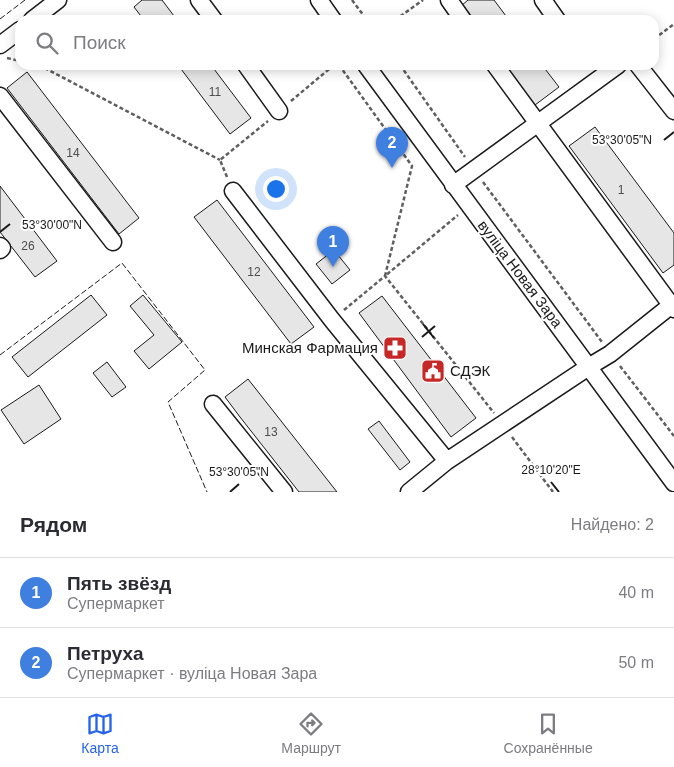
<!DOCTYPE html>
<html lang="ru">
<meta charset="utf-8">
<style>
:root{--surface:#fff;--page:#f7f7f7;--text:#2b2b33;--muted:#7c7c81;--line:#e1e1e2;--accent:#2563eb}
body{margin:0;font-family:Helvetica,sans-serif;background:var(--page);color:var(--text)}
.you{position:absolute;left:275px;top:188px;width:18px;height:18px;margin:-12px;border:4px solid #fff;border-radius:50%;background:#1a73e8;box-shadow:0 0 0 8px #1a73e833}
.badge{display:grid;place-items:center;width:32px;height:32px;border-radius:50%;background:var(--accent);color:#fff;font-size:16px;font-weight:700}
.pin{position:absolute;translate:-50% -41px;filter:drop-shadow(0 1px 2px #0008)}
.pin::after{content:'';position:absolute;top:26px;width:18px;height:15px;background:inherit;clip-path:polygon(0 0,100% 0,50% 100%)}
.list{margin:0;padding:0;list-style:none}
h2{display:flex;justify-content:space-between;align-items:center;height:65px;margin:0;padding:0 20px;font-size:21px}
h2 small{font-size:16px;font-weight:400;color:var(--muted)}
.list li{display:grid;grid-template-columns:32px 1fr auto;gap:15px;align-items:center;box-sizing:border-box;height:70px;padding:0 20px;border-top:1px solid var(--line)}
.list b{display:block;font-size:19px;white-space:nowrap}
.list p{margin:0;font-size:16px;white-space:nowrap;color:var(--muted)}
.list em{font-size:16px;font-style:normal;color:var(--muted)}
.icon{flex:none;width:28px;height:28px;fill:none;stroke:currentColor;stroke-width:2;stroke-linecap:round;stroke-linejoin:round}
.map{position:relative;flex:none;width:674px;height:492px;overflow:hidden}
.search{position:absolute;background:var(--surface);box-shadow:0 2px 12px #0003;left:15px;right:15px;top:15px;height:55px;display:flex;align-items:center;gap:12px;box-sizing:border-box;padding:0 18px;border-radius:15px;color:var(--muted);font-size:19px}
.sheet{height:205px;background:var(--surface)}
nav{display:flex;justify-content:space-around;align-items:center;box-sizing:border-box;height:70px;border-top:1px solid var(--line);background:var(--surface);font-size:14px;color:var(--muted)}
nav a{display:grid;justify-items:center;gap:2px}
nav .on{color:var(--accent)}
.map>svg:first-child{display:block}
.building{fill:#e6e6e6;stroke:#1a1a1a}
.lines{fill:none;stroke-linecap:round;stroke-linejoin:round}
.minor-casing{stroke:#1a1a1a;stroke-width:19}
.path{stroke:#5f5f5f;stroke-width:2.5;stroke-dasharray:4 2.5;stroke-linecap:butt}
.minor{stroke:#fff;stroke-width:16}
.fence{stroke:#1a1a1a;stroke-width:1;stroke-dasharray:6 2.5;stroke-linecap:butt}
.ticks{fill:none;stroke:#1a1a1a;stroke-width:2}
.labels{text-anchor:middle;stroke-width:4;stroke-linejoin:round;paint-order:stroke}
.number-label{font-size:12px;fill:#4d4d4d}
.street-label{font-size:15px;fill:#1a1a1a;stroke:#fff}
.poi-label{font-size:15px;fill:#1a1a1a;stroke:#fff;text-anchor:end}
.ticks-label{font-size:12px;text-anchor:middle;fill:#1a1a1a;stroke:#fff;stroke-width:4;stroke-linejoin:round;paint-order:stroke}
</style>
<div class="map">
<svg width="674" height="492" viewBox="0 0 674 492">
<rect width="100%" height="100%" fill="#fff"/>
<path class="building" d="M142 0H162L177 20H144L134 7Z
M468 0H494L509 20H472L461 6Z
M178 65H211L251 118 230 134Z
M505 65H542L559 87 535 105Z
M27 72 139 218 119 234 7 88Z
M595 127 674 233V265L663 273 569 146Z
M0 186 57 261 35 277 0 232Z
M217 200 314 327 291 344 194 217Z
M334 250 350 270 332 284 316 264Z
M91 295 107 315 28 377 12 357Z
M143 295 182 342 149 369 134 351 154 335 130 306Z
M382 296 476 418 451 437 359 313Z
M107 362 126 387 112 397 93 373Z
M248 379 337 492H299L240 417 225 397Z
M39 385 61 419 24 444 1 410Z
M379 421 410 462 400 470 368 429Z"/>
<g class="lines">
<g class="minor-casing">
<path id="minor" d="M199 0 214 20
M319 0 333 20
M449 0 463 20
M543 0 557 20
M32 20 58 0
M0 45 20 30
M246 65 279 111
M366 65 674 483
M495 65 674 309
M638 65 674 111
M0 96 113 242
M453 185 618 65
M233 191 332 320 447 461
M0 246 2 248 0 250
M213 404 284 492
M409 492 447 461 590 366 610 354 674 303"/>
</g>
<path class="path" d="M352 0 367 20
M395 20 423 0
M654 39 674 24
M7 58 20 61
M39 65 220 160
M339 65 412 166 385 276 458 215
M400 65 465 157
M291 101 334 65
M227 177 220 160 268 121
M483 182 602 342
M344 310 385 276 494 413
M620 366 674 436
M512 437 553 492"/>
<use href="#minor" class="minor"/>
<path class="fence" d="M0 19 25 0
M0 355 122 263 205 370 168 402 207 492"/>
</g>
<path class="ticks" d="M664 140 674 132M0 232 10 224M423 324 434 338M422 337 435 326M551 482 559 492M230 492 239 484"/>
<defs>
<g id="pharmacy-square" transform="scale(1.25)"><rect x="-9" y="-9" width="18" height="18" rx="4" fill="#c62828" stroke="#fff"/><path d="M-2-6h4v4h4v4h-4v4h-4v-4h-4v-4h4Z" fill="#fff"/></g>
<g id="civic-square" transform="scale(1.25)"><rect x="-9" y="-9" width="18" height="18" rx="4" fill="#c62828" stroke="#fff"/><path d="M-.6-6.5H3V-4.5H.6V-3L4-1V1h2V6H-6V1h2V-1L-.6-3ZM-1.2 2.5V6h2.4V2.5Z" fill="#fff"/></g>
</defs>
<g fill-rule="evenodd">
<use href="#pharmacy-square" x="395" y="348"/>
<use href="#civic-square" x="433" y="371"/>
</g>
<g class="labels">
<g class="number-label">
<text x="215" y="96">11</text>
<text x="73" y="157">14</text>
<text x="621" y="194">1</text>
<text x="28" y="250">26</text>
<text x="254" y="276">12</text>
<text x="271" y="436">13</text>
</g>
<g class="street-label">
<text transform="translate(520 274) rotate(53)" y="5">вуліца Новая Зара</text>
</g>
<g class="poi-label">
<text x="378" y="353">Минская Фармация</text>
<text x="450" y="376" text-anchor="start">СДЭК</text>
</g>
</g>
<g class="ticks-label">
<text x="622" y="144">53°30'05"N</text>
<text x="52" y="229">53°30'00"N</text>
<text x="551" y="474">28°10'20"E</text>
<text x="239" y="476">53°30'05"N</text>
</g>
</svg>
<div class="you"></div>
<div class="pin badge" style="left:333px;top:267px;background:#3f7fe0">1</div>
<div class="pin badge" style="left:392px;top:168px;background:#3f7fe0">2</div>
<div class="search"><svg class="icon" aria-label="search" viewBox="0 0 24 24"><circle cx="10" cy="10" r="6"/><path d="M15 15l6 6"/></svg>Поиск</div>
</div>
<section class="sheet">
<h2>Рядом<small>Найдено: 2</small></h2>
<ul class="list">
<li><span class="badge" style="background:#3f7fe0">1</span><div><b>Пять звёзд</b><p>Супермаркет</p></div><em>40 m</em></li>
<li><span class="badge" style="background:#3f7fe0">2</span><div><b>Петруха</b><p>Супермаркет · вуліца Новая Зара</p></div><em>50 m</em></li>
</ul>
</section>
<nav>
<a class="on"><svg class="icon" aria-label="map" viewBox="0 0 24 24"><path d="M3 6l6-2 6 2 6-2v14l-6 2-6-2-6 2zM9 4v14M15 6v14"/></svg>Карта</a>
<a><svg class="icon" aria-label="directions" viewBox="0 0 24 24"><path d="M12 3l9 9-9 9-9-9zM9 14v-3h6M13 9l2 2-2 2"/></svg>Маршрут</a>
<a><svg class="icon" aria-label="saved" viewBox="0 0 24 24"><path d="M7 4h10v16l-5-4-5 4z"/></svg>Сохранённые</a>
</nav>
